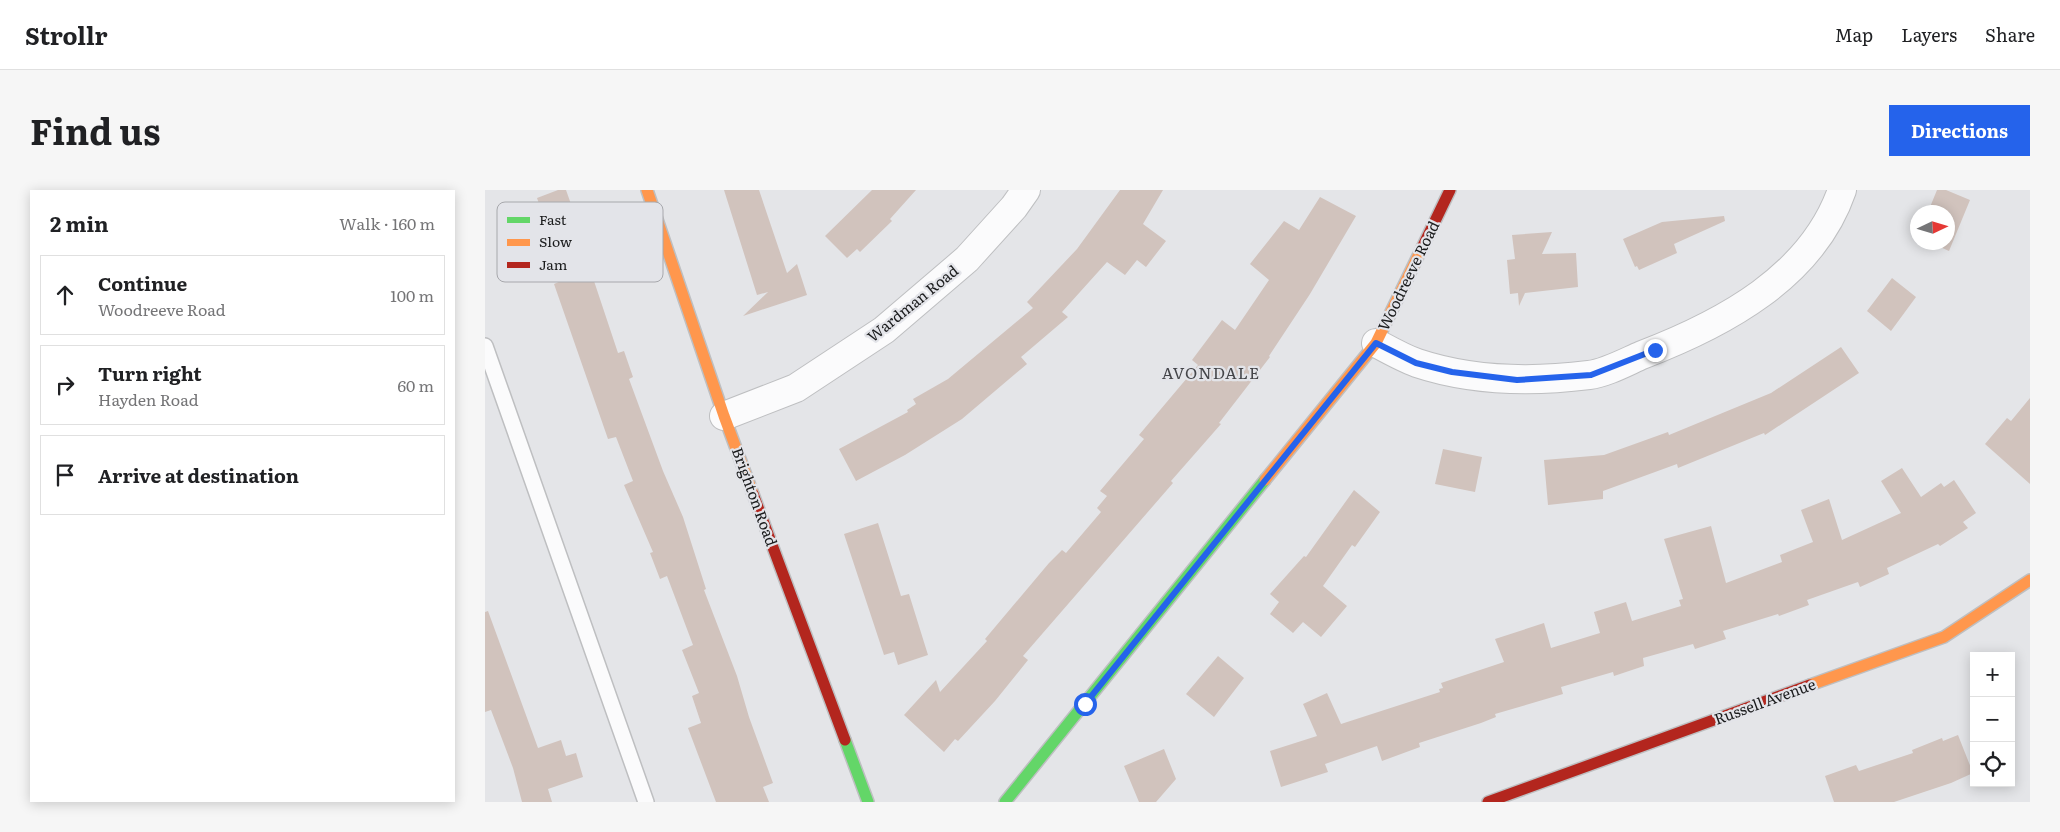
<!DOCTYPE html>
<meta charset="utf-8">
<style>
:root{--surface:#fff;--page:#f6f6f6;--text:#202124;--muted:#757577;--line:#e0e0e0;--accent:#2563eb}
body{margin:0;font-family:Literata,serif;background:var(--page);color:var(--text)}
.controls{position:absolute;right:15px;bottom:15px;display:grid;overflow:hidden;border-radius:0px;box-shadow:0 2px 12px #0003}
.controls button{width:45px;height:45px;display:grid;place-items:center;padding:0;border:0;border-bottom:1px solid var(--line);background:var(--surface);color:var(--text);font:25px sans-serif}
.compass{position:absolute;left:1425px;top:15px;width:45px;height:45px;border-radius:50%;background:var(--surface);box-shadow:0 2px 12px #0003;rotate:86deg}
.stop{position:absolute;width:15px;height:15px;margin:-11px;border:4px solid #2563eb;border-radius:50%;background:#fff}
.stop.end{background:#2563eb;border-color:#fff;box-shadow:0 1px 5px #0008}
.list{margin:0;padding:0;list-style:none}
h2{display:flex;justify-content:space-between;align-items:center;height:65px;margin:0;padding:0 20px;font-size:21px}
h2 small{font-size:16px;font-weight:400;color:var(--muted)}
.list li{display:grid;grid-template-columns:32px 1fr auto;gap:15px;align-items:center;box-sizing:border-box;height:80px;margin:0 10px 10px;padding:0 10px;border:1px solid var(--line);border-radius:0px}
.list b{display:block;font-size:19px;white-space:nowrap}
.list p{margin:0;font-size:16px;white-space:nowrap;color:var(--muted)}
.list em{font-size:16px;font-style:normal;color:var(--muted)}
.icon{flex:none;width:28px;height:28px;fill:none;stroke:currentColor;stroke-width:2;stroke-linecap:round;stroke-linejoin:round}
.map{position:relative;flex:none;width:1545px;height:612px;overflow:hidden;border-radius:0px}
header{display:flex;align-items:center;gap:30px;box-sizing:border-box;height:70px;padding:0 25px;background:var(--surface);border-bottom:1px solid var(--line)}
header strong{font-size:24px}
nav{display:flex;gap:28px;margin-inline-start:auto;font-size:18px}
.intro{display:flex;align-items:center;justify-content:space-between;box-sizing:border-box;height:120px;padding:0 30px}
h1{margin:0;font-size:35px}
.button{padding:12px 22px;border-radius:0px;background:var(--accent);color:#fff;font-size:18px;font-weight:700}
main{display:flex;gap:30px;padding:0 30px}
aside{flex:1;background:var(--surface);border-radius:0px;box-shadow:0 2px 12px #0003}
.map>svg:first-child{display:block}
.building{fill:#d1c3bd}
.lines{fill:none;stroke-linecap:round;stroke-linejoin:round}
.lane-casing{stroke:#bebfc1;stroke-width:18}
.street-casing{stroke:#bebfc1;stroke-width:30}
.fast-casing{stroke:#bebfc1;stroke-width:14}
.slow-casing{stroke:#bebfc1;stroke-width:14}
.jam-casing{stroke:#bebfc1;stroke-width:14}
.lane{stroke:#fbfbfc;stroke-width:15}
.street{stroke:#fbfbfc;stroke-width:28}
.fast{stroke:#63d668;stroke-width:11}
.slow{stroke:#ff974d;stroke-width:11}
.jam{stroke:#b3261e;stroke-width:11}
.route{stroke:#2563eb;stroke-width:6}
.labels{text-anchor:middle;stroke-width:4.5;stroke-linejoin:round;paint-order:stroke}
.street-label{font-size:15px;fill:#1a1b1c;stroke:#e3e4e9}
.neighbourhood-label{font-size:16px;letter-spacing:1px;fill:#444549;stroke:#e3e4e9}
.key{fill:#e3e4e9;stroke:#a7a8ac;stroke-width:1}
.key-label{font-size:14px;fill:#1a1b1c}
</style>
<header>
<strong>Strollr</strong>
<nav><a>Map</a><a>Layers</a><a>Share</a></nav>
</header>
<div class="intro"><h1>Find us</h1><a class="button">Directions</a></div>
<main>
<aside>
<h2>2 min<small>Walk · 160 m</small></h2>
<ul class="list">
<li><svg class="icon" aria-label="ahead" viewBox="0 0 24 24"><path d="M12 20V5M6 11l6-6 6 6"/></svg><div><b>Continue</b><p>Woodreeve Road</p></div><em>100 m</em></li>
<li><svg class="icon" aria-label="right" viewBox="0 0 24 24"><path d="M7 20v-9h11M14 6l5 5-5 5"/></svg><div><b>Turn right</b><p>Hayden Road</p></div><em>60 m</em></li>
<li><svg class="icon" aria-label="arrive" viewBox="0 0 24 24"><path d="M6 21V4h12l-3 4 3 4H6"/></svg><div><b>Arrive at destination</b></div></li>
</ul>
</aside>
<div class="map">
<svg width="1545" height="612" viewBox="0 0 1545 612">
<rect width="100%" height="100%" fill="#e4e5e8"/>
<path class="building" d="M73 0H81L98 48 95 49 133 163 139 161 148 187 144 189 178 281 198 327 221 399 219 400 252 486 264 527 288 593 278 597 284 612H231L203 538 216 533 207 506 214 503 197 460 208 455 182 386 175 389 165 363 168 362 139 295 148 291 131 247 123 249 69 94 76 91 72 78 76 77 52 8Z
M239 0H274L302 83 312 74 322 105 258 126 283 102 272 105Z
M387 0H431L405 29 407 31 375 62 372 59 362 68 340 46Z
M635 0H678L658 34 681 51 661 77 652 70 640 85 622 72 577 122 583 127 536 167 542 174 477 229 420 265 371 291 354 259 423 222 422 220 431 214 428 209 463 189 548 118 542 112 592 59Z
M1452 0H1461L1485 10 1464 61 1444 52H1462V22H1443Z
M835 7 871 26 825 104 784 166 785 167 734 233 736 234 686 291 688 293 538 466 543 470 510 511 473 551 470 549 459 562 419 525 451 490 455 502 502 451 500 449 564 373 577 360 581 363 616 322 612 318 622 306 615 301 659 249 654 245 713 175 707 170 737 130 750 140 784 90 765 74 799 31 814 40Z
M1239 26 1240 31 1189 54 1192 63 1154 80 1152 76 1150 77 1138 49 1177 32Z
M1067 42 1057 64 1091 63 1093 97 1040 103 1034 116 1033 103 1025 104 1022 70 1030 69 1027 45Z
M1407 88 1431 107 1406 141 1382 121Z
M1356 157 1374 183 1280 245 1279 243 1193 278 1192 274 1118 301V309L1063 315 1059 270 1119 265 1183 242 1184 245 1286 203Z
M1545 208V294L1500 254 1522 228 1526 231Z
M958 259 997 267 990 302 950 294Z
M1417 278 1436 307 1456 293 1459 297 1469 290 1491 323 1478 332 1483 338 1455 356 1453 354 1402 378 1404 384 1375 397 1373 392 1322 410 1324 415 1294 426 1293 424 1238 441 1241 449 1210 459 1208 454 1158 468 1159 476 1129 486 1128 482 1076 497 1078 504 1010 524 1011 527 996 533 934 553 935 557 897 571 892 556 840 574 843 582 796 597 785 561 832 546 818 514 842 503 856 534 955 502 954 499 958 498 956 493 1019 472 1010 449 1059 433 1066 458 1115 443 1109 422 1141 412 1147 431 1196 416 1194 410 1198 409 1179 349 1226 336 1241 393 1297 372 1295 365 1328 352 1316 320 1344 309 1357 350 1416 323 1396 291Z
M869 300 895 322 870 357 867 355 838 396 862 416 836 447 818 432 808 443 785 424 794 412 785 404 819 366 821 367Z
M393 333 416 406 424 404 443 465 413 475 409 462 399 465 359 344Z
M3 421 53 558 76 550 81 566 91 563 98 587 63 599 67 612H37L28 578 6 520 0 522V422Z
M733 466 759 488 729 527 701 504Z
M1473 545 1488 583 1466 593 1409 612H1349L1340 586 1371 575 1374 581 1428 563 1427 560 1457 548 1458 551Z
M679 559 691 589 671 612H654L639 576Z"/>
<g class="lines">
<g class="lane-casing">
<path id="lane" d="M0 156 161 612"/>
</g>
<g class="street-casing">
<path id="street" d="M891 153C904 160 918 168 932 173 986 191 1048 192 1104 185 1121 183 1141 172 1157 165 1238 134 1327 87 1357 0
M239 226 311 198 399 140 482 69 529 17 541 0"/>
</g>
<g class="fast-casing">
<path id="fast" d="M360 550 383 612
M520 612 780 290"/>
</g>
<g class="slow-casing">
<path id="slow" d="M162 0 239 226 268 304
M780 290 891 153 937 58
M1325 495 1459 447 1545 390"/>
</g>
<g class="jam-casing">
<path id="jam" d="M937 58 965 0
M268 304 360 550
M1003 612 1325 495"/>
</g>
<use href="#lane" class="lane"/>
<use href="#street" class="street"/>
<use href="#fast" class="fast"/>
<use href="#slow" class="slow"/>
<use href="#jam" class="jam"/>
</g>
<g class="lines">
<path class="route" d="M600 514 891 153 931 173 967 182 1032 190 1106 185 1170 160"/>
</g>
<g class="labels">
<g class="street-label">
<text transform="translate(924 86) rotate(-64)" y="5">Woodreeve Road</text>
<text transform="translate(428 114) rotate(-39)" y="5">Wardman Road</text>
<text transform="translate(269 307) rotate(70)" y="5">Brighton Road</text>
<text transform="translate(1280 512) rotate(-20)" y="5">Russell Avenue</text>
</g>
<g class="neighbourhood-label">
<text x="726" y="189">AVONDALE</text>
</g>
</g>
<rect x="12" y="12" width="166" height="80" rx="8" class="key"/>
<rect x="22" y="27" width="23" height="6" fill="#63d668"/>
<rect x="22" y="49" width="23" height="7" fill="#ff974d"/>
<rect x="22" y="72" width="23" height="6" fill="#b3261e"/>
<g class="key-label">
<text x="54" y="35">Fast</text>
<text x="54" y="57">Slow</text>
<text x="54" y="80">Jam</text>
</g>
</svg>
<div class="controls">
<button>+</button>
<button>−</button>
<button><svg class="icon" aria-label="locate" viewBox="0 0 24 24"><circle cx="12" cy="12" r="6"/><path d="M12 2v4M12 18v4M2 12h4M18 12h4"/></svg></button>
</div>
<svg class="compass" viewBox="-18 -18 36 36"><path d="M0-13l5 13h-10z" fill="#e53935"/><path d="M0 13l5-13h-10z" fill="#757577"/></svg>
<div class="stop" style="left:600px;top:514px"></div>
<div class="stop end" style="left:1170px;top:160px"></div>
</div>
</main>
